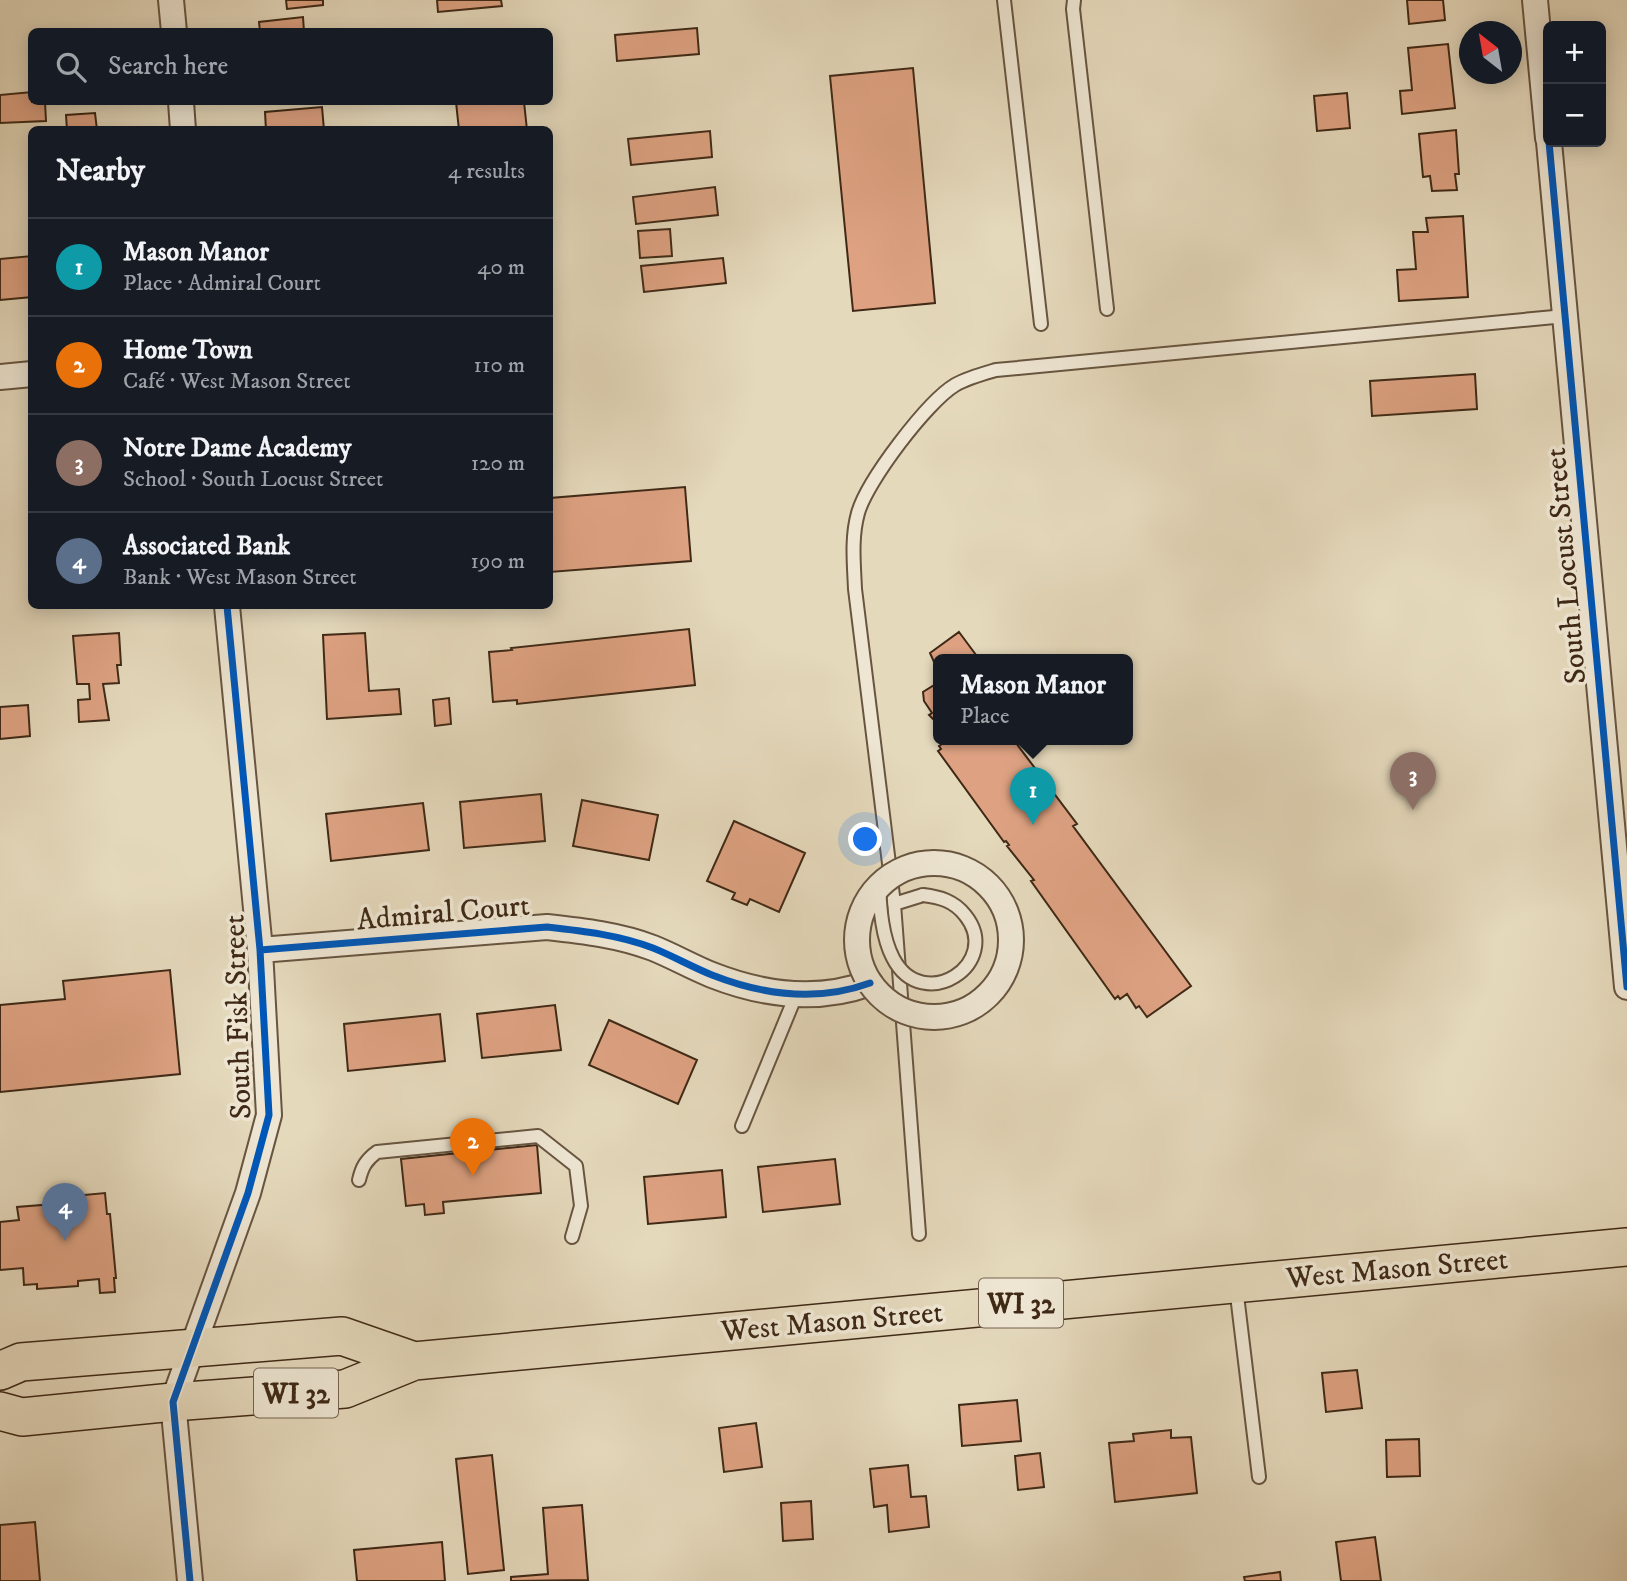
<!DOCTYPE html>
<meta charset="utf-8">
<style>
:root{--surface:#171b24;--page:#242831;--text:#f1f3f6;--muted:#9ea1a6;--line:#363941;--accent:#b45309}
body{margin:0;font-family:"IM FELL DW Pica",serif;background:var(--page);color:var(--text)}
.controls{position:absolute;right:21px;top:21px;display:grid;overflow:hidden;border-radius:10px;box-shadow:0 4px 18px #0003}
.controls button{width:63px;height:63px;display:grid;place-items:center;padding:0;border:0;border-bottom:2px solid var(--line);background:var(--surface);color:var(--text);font:35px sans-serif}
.compass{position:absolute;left:1459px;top:21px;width:63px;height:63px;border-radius:50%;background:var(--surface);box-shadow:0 4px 18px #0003;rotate:329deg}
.you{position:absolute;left:866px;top:840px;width:24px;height:24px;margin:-18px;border:5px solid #fff;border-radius:50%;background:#1a73e8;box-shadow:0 0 0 10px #1a73e833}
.badge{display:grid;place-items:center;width:46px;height:46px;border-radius:50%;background:var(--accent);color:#fff;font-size:23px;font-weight:700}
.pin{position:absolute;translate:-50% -58px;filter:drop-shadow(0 2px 4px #0008)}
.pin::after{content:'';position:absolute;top:37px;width:24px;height:21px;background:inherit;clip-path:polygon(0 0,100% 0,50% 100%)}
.popup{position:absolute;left:933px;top:654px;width:200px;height:91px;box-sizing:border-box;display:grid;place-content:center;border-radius:10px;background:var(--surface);filter:drop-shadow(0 2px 5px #0005);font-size:23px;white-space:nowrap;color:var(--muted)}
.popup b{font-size:26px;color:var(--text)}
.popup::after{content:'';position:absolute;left:50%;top:100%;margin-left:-14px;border:14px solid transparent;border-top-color:var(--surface)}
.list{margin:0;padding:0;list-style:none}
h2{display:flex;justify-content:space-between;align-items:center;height:91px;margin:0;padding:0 28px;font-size:30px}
h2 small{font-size:23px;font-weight:400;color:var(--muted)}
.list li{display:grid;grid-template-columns:46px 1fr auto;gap:21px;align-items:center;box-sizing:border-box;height:98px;padding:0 28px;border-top:2px solid var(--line)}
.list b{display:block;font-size:26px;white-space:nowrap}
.list p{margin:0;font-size:23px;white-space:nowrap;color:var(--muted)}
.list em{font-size:23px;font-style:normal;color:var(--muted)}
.icon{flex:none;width:38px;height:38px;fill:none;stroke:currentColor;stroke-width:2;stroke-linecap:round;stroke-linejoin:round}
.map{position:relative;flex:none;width:1627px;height:1581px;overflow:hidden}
.search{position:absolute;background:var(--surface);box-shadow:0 4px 18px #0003;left:28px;top:28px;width:525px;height:77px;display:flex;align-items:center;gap:18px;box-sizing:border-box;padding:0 24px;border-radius:10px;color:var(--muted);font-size:26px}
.panel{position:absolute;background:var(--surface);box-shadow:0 4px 18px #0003;left:28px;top:126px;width:525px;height:483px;border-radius:10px}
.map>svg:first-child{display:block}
.building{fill:#dea282;stroke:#3f2916;stroke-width:2}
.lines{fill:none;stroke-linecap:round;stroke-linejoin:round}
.service-casing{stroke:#685540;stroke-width:16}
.minor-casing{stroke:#685540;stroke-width:28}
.primary-casing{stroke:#3f2916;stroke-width:40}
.service{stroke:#eee6d3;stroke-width:12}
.minor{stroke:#eee6d3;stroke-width:24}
.primary{stroke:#e5d9bc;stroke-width:37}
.service-bridge-casing{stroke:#685540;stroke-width:16;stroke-linecap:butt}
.minor-bridge-casing{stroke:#685540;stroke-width:28;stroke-linecap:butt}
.service-bridge{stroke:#eee6d3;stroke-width:12}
.minor-bridge{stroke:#eee6d3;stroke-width:24}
.cycleway-casing{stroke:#eee6d3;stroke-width:11}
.cycleway{stroke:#0057b8;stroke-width:7}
.labels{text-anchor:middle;stroke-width:7;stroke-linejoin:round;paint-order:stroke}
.shield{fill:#eee6d3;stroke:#74624f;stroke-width:2}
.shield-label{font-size:28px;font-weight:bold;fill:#3f2916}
.street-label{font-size:30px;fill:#3f2916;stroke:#eee6d3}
</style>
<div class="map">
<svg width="1627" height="1581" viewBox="0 0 1627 1581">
<rect width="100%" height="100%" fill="#e5d9bc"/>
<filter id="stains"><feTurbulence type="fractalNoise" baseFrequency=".00286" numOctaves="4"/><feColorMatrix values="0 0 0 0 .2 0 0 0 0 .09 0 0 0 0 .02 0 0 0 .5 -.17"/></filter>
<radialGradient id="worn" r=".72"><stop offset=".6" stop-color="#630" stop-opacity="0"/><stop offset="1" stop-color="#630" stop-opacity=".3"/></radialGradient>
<path class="building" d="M286 0H323V5L287 9Z
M437 0H501L502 6 438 12Z
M1407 0H1443L1445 20 1409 24Z
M303 17 304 32H260L259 22Z
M697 28 699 54 617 61 615 35Z
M1448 44 1455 108 1402 114 1400 91 1412 90 1408 48Z
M913 68 935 303 853 311 830 76Z
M32 92V102H45L46 121 0 123V95Z
M1347 93 1350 128 1317 131 1314 96Z
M456 102H524L527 130H459Z
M322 107 324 130H266L265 112Z
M95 113 97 130H67L66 115Z
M1456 130 1459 174H1455L1457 190 1432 191 1430 176 1423 177 1419 134Z
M710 131 712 157 631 165 628 139Z
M715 187 718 215 636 224 633 197Z
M1463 216 1468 297 1399 301 1397 270 1416 269 1413 232H1428L1426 218Z
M670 229 672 256 640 258 638 231Z
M32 256V297L0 300V259Z
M723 258 726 283 644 292 641 266Z
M1475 374 1477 409 1372 416 1370 381Z
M685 487 691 561 550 572V498Z
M689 629 695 685 517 704V700L493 702 489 652 512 650 511 648Z
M959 632 979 659H939V673L930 653Z
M119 633 121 665H117L119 683 103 684 109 720 79 722 78 700 90 699 89 684H77L73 636Z
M365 633 369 691 399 689 401 714 327 719 323 635Z
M939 682V725L929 715 932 713 924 701 923 692Z
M449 698 451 724 435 726 433 700Z
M28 705 30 736 0 739V707Z
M944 739H1013L1077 824 1073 826 1191 986 1147 1017 1139 1006 1136 1008 1127 994 1120 999 1118 996 1115 999 1031 881 1034 880 1007 846 1009 845 1006 841 1004 842 938 751 941 749 939 746 945 742Z
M541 794 545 841 464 848 460 802Z
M582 800 658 815 649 860 573 846Z
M423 803 429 850 331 861 326 814Z
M734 821 805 853 779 912 750 899 747 905 732 899 735 893 707 881Z
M170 970 180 1074 0 1092V1005L65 999 63 981Z
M555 1005 561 1050 482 1058 477 1014Z
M440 1014 445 1061 348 1071 344 1024Z
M609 1020 697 1060 678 1104 589 1065Z
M537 1145 541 1193 443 1202 444 1213 425 1215 424 1204 406 1206 401 1159Z
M835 1159 840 1204 763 1212 758 1167Z
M722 1170 726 1217 648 1224 644 1177Z
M105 1193 107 1214H110L116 1278H114L115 1292 100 1293 99 1279 78 1281V1286L37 1289V1284L24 1285 23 1268 0 1270V1222L19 1220 17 1207 54 1204 53 1198Z
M1357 1370 1362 1408 1326 1412 1322 1373Z
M1017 1400 1021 1441 962 1446 959 1405Z
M756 1423 762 1467 724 1472 719 1428Z
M1171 1430V1438L1191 1437 1197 1493 1115 1502 1109 1443 1134 1441 1133 1434Z
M1419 1439 1420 1476 1387 1477 1386 1440Z
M1040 1453 1044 1487 1018 1490 1015 1456Z
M492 1455 504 1570 468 1574 456 1459Z
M908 1465 911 1497 926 1496 929 1527 889 1532 887 1505 874 1507 870 1469Z
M811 1501 813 1539 783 1541 781 1503Z
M582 1505 588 1580 511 1581V1577L548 1574 543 1508Z
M35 1522 40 1581H0V1525Z
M1375 1537 1381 1581H1341L1336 1542Z
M442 1542 445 1581H357L354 1550Z
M1280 1572 1281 1581H1245L1244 1577Z"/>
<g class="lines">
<g class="service-casing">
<path id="service" d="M1004 0 1041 324
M1074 0 1073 9 1107 309
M894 904 923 895
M742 1126 796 995
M359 1180C362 1167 366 1160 377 1152L538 1136 576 1166 581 1206 572 1237
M919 1234 894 904 855 589C854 564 851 538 858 513 867 481 927 402 955 385 967 378 982 374 996 370L1565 316
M1236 1287 1259 1477"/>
</g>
<g class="minor-casing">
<path id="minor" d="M171 0 174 32
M1535 0 1548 138
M181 102 183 130
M1549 142 1627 987
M0 377 32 374
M260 950 547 927C583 931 619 935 653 948 673 956 692 967 712 975 763 995 818 1002 870 983
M190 1581 173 1402 248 1193 269 1115 260 950 227 606"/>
</g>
<g class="primary-casing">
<path id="primary" d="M0 1371 21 1362 342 1336 414 1361
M0 1411 22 1417 173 1402 345 1389 414 1361 1627 1247"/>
</g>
<use href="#service" class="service"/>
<use href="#minor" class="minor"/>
<use href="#primary" class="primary"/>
<g class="service-bridge-casing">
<path id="service-bridge" d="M879 885C880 908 882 937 893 958 923 1016 1004 963 965 915 954 901 940 897 923 895"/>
</g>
<g class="minor-bridge-casing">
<path id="minor-bridge" d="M857 940a77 77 0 1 1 154 0a77 77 0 1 1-154 0Z"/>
</g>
<use href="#service-bridge" class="service-bridge"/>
<use href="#minor-bridge" class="minor-bridge"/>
<g class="cycleway-casing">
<path id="cycleway" d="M1549 142 1627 987
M260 950 547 927C583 931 619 935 653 948 673 956 692 967 712 975 763 995 818 1002 870 983
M190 1581 173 1402 248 1193 269 1115 260 950 227 606"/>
</g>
<use href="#cycleway" class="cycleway"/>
</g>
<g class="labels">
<g class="shield">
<rect x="979" y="1278.5" width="84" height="49" rx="5"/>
<rect x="254" y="1368.5" width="84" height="49" rx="5"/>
</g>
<g class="shield-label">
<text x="1021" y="1313">WI 32</text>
<text x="296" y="1403">WI 32</text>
</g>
<g class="street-label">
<text transform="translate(1565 566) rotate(-95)" y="10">South Locust Street</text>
<text transform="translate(443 912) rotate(-5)" y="10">Admiral Court</text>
<text transform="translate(237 1017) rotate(-92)" y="10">South Fisk Street</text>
<text transform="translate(1397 1268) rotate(-5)" y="10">West Mason Street</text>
<text transform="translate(832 1321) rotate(-5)" y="10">West Mason Street</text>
</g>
</g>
<rect width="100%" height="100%" filter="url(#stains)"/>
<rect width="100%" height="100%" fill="url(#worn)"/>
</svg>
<div class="controls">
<button>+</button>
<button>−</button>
</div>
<svg class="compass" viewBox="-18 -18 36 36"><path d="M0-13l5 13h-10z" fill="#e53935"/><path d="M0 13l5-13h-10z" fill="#9ea1a6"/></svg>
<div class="you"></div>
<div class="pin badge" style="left:1033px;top:825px;background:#0f9aa8">1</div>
<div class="popup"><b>Mason Manor</b>Place</div>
<div class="pin badge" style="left:473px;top:1176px;background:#e8710a">2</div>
<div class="pin badge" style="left:1413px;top:810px;background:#8d6e63">3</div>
<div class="pin badge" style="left:65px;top:1241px;background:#5c6f8a">4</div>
<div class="search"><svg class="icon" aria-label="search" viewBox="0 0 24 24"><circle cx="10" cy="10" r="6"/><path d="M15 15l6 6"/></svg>Search here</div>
<section class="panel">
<h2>Nearby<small>4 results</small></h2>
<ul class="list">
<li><span class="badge" style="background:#0f9aa8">1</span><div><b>Mason Manor</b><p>Place · Admiral Court</p></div><em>40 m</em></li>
<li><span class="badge" style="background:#e8710a">2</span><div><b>Home Town</b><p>Café · West Mason Street</p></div><em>110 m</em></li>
<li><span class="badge" style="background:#8d6e63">3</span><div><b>Notre Dame Academy</b><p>School · South Locust Street</p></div><em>120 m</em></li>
<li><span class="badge" style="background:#5c6f8a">4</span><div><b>Associated Bank</b><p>Bank · West Mason Street</p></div><em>190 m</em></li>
</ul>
</section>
</div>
